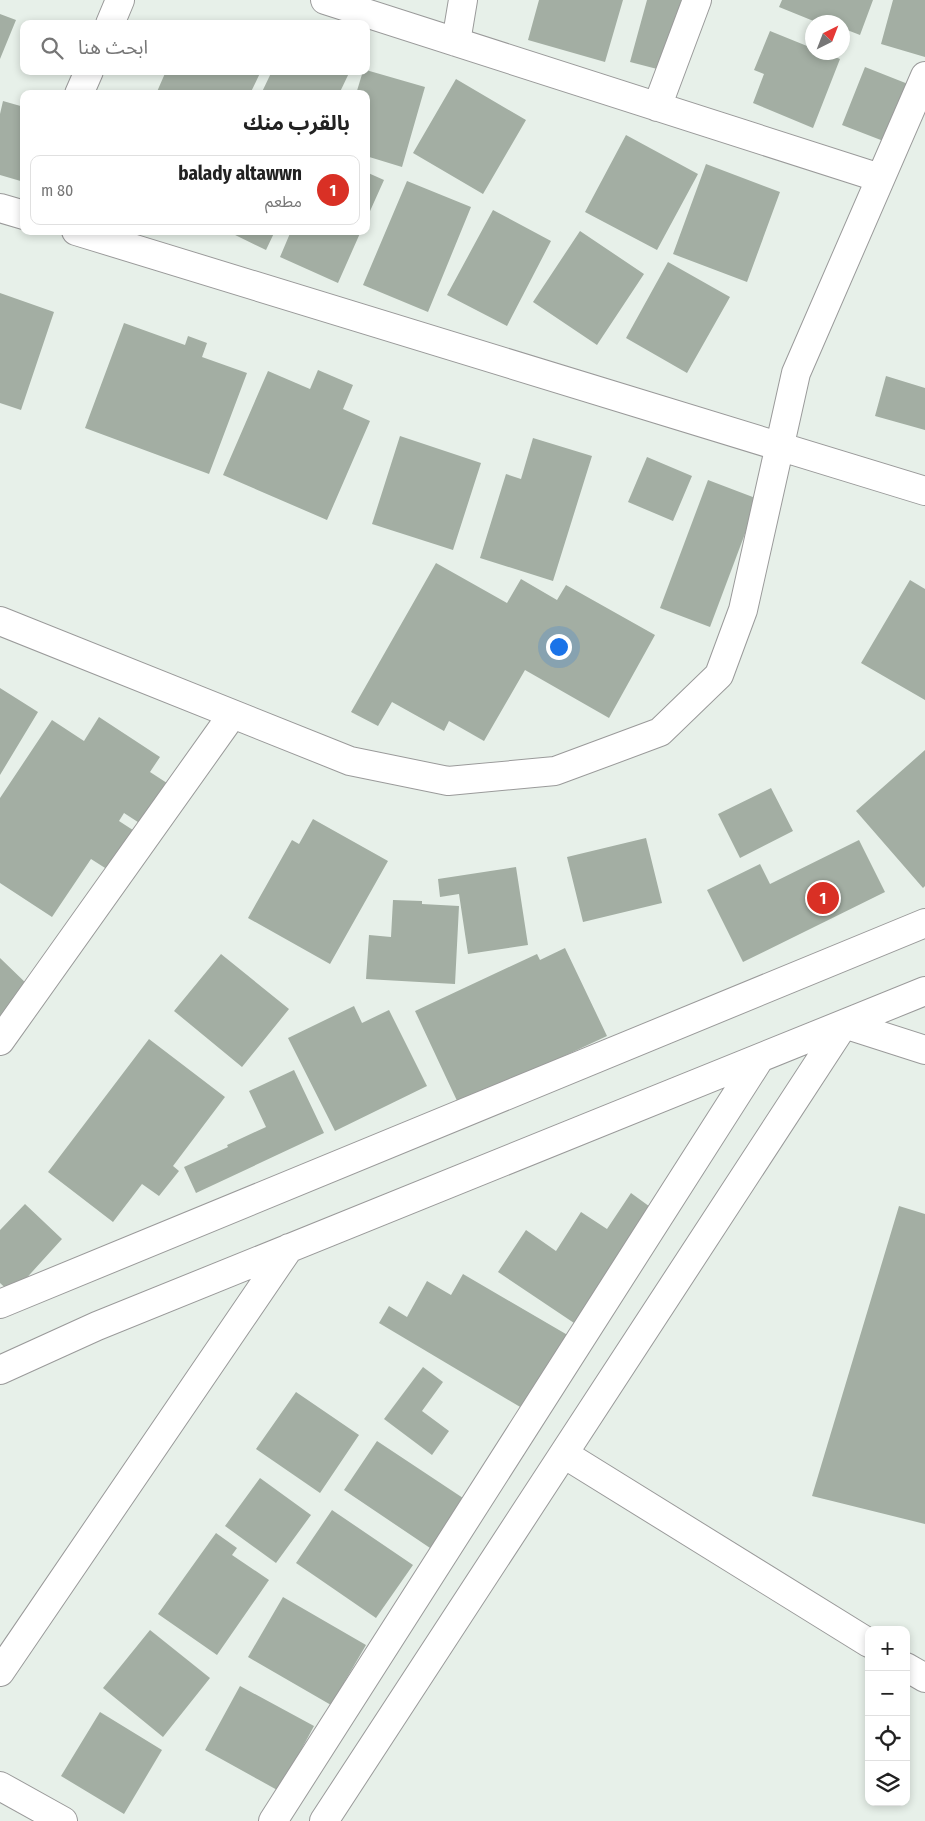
<!DOCTYPE html>
<html lang="ar">
<meta charset="utf-8">
<style>
:root{--surface:#fff;--page:#f2f2f2;--text:#222;--muted:#767676;--line:#e0e0e0;--accent:#d93025}
body{margin:0;font-family:"Fira Sans Condensed","Noto Sans Arabic",sans-serif;background:var(--page);color:var(--text);direction:rtl}
.controls{position:absolute;right:15px;bottom:15px;display:grid;overflow:hidden;border-radius:10px;box-shadow:0 2px 8px #0003}
.controls button{width:45px;height:45px;display:grid;place-items:center;padding:0;border:0;border-bottom:1px solid var(--line);background:var(--surface);color:var(--text);font:25px sans-serif}
.compass{position:absolute;left:805px;top:15px;width:45px;height:45px;border-radius:50%;background:var(--surface);box-shadow:0 2px 8px #0003;rotate:42deg}
.you{position:absolute;left:558px;top:646px;width:18px;height:18px;margin:-12px;border:4px solid #fff;border-radius:50%;background:#1a73e8;box-shadow:0 0 0 8px #1a73e833}
.badge{display:grid;place-items:center;width:32px;height:32px;border-radius:50%;background:var(--accent);color:#fff;font-size:16px;font-weight:700}
.pin{position:absolute;translate:-50% -50%;border:2px solid #fff;box-shadow:0 1px 5px #0006}
.list{margin:0;padding:0;list-style:none}
h2{display:flex;justify-content:space-between;align-items:center;height:65px;margin:0;padding:0 20px;font-size:21px}
h2 small{font-size:16px;font-weight:400;color:var(--muted)}
.list li{display:grid;grid-template-columns:32px 1fr auto;gap:15px;align-items:center;box-sizing:border-box;height:70px;margin:0 10px 10px;padding:0 10px;border:1px solid var(--line);border-radius:10px}
.list b{display:block;font-size:19px;white-space:nowrap}
.list p{margin:0;font-size:16px;white-space:nowrap;color:var(--muted)}
.list em{font-size:16px;font-style:normal;color:var(--muted)}
.icon{flex:none;width:28px;height:28px;fill:none;stroke:currentColor;stroke-width:2;stroke-linecap:round;stroke-linejoin:round}
.map{position:relative;flex:none;width:925px;height:1821px;overflow:hidden;direction:ltr}
.search{position:absolute;background:var(--surface);box-shadow:0 2px 8px #0003;left:20px;top:20px;width:350px;height:55px;display:flex;align-items:center;gap:12px;box-sizing:border-box;padding:0 18px;border-radius:10px;color:var(--muted);font-size:19px}
.panel{position:absolute;background:var(--surface);box-shadow:0 2px 8px #0003;left:20px;top:90px;width:350px;height:145px;border-radius:10px;direction:rtl}
.map>svg:first-child{display:block}
.building{fill:#a3aea3}
.lines{fill:none;stroke-linecap:round;stroke-linejoin:round}
.minor-casing{stroke:#9a9a9a;stroke-width:30}
.minor{stroke:#fff;stroke-width:28}
</style>
<div class="map">
<svg width="925" height="1821" viewBox="0 0 925 1821">
<rect width="100%" height="100%" fill="#e7f0e9"/>
<path class="building" d="M539 0H623L605 62 528 40Z
M647 0H684L665 71 630 62Z
M782 0H873L860 35 842 28V22H827L817 19 816 22 779 7Z
M893 0H925V57L881 44Z
M0 14 16 20 0 59Z
M770 31 812 48V52H824L840 59 813 128 753 103 764 74 754 70Z
M865 67 908 84 886 142 842 125Z
M366 70 425 87 402 167 366 156V94H356L363 71Z
M166 71H261L250 94H156Z
M272 71H350L339 94H261Z
M456 79 526 120 483 194 413 153Z
M3 101 24 107V182L0 175V114Z
M626 135 698 174 657 250 585 212Z
M706 164 780 192 747 282 673 254Z
M366 172 384 180 366 220Z
M407 181 471 207 428 312 363 285Z
M493 210 551 241 507 326 447 295Z
M227 231H275L266 250Z
M291 231H361L338 283 280 257Z
M580 231 644 274 597 345 533 302Z
M668 262 730 297 687 373 626 338Z
M0 293 54 312 21 410 0 403Z
M124 323 185 345 188 336 207 343 202 357 247 373 209 474 85 428Z
M318 370 353 385 343 409 370 421 327 520 223 475 268 371 310 389Z
M886 376 925 388V430L875 416Z
M400 436 481 463 453 550 372 524Z
M533 438 592 456 553 581 480 558 506 474 521 479Z
M647 457 692 476 673 521 628 502Z
M708 480 758 499 710 627 660 608Z
M436 563 507 603 521 579 557 600 566 585 655 635 609 718 525 670 484 741 449 721 444 731 392 702 378 726 351 712Z
M910 580 925 589V700L861 663Z
M0 688 38 712 0 775Z
M99 717 160 757 150 772 170 785 144 826 124 813 119 821 139 834 113 873 91 859 52 917 0 883V798L52 720 84 741Z
M925 750V886L923 888 856 811Z
M771 788 793 831 740 858 718 814Z
M313 819 388 861 330 964 248 918 292 840 299 844Z
M646 838 662 903 583 922 567 857Z
M859 840 885 892 743 962 707 890 760 864 770 884Z
M516 867 528 945 468 954 459 894 440 897 438 879Z
M393 900 422 901V904L459 906 455 984 366 979 369 935 391 937Z
M565 948 607 1036 459 1105 415 1011 537 954 540 960Z
M221 954 289 1009 242 1067 174 1011Z
M0 958 30 987 0 1018Z
M354 1006 362 1023 389 1010 427 1086 335 1131 288 1038Z
M149 1039 225 1097 173 1166 179 1171 159 1196 142 1184 113 1222 48 1172Z
M294 1070 324 1133 196 1193 184 1167 228 1147 227 1145 266 1127 249 1091Z
M631 1193 657 1212 580 1327 498 1272 526 1230 556 1251 581 1212 607 1229Z
M25 1204 62 1239 12 1294 0 1283V1230Z
M899 1206 925 1214V1524L812 1496Z
M463 1274 571 1337 527 1411 379 1323 389 1306 407 1317 427 1281 451 1295Z
M423 1367 443 1382 422 1411 449 1431 432 1455 384 1419Z
M296 1392 359 1435 320 1493 256 1449Z
M377 1441 469 1502 436 1552 344 1490Z
M260 1478 311 1515 276 1563 225 1526Z
M332 1510 413 1565 376 1618 296 1563Z
M216 1533 237 1548 232 1555 269 1580 217 1655 158 1614Z
M283 1597 366 1645 331 1705 248 1657Z
M150 1630 210 1678 163 1737 103 1688Z
M240 1686 314 1726 279 1791 205 1750Z
M100 1712 162 1750 124 1814 61 1776Z"/>
<g class="lines">
<g class="minor-casing">
<path id="minor" d="M325 0 880 178
M110 24 120 0
M456 42 463 0
M79 94 89 71
M657 107 697 0
M0 208 24 215
M76 231 925 491
M0 621 350 761 448 781 555 771 660 732 719 675 743 610 796 373 925 76
M0 1041 232 715
M0 1304 925 923
M0 1370 97 1326 925 991
M564 1454 869 1643
M906 1667 925 1678
M0 1672 289 1248
M0 1786 63 1821
M273 1821 760 1058
M324 1821 844 1024 925 1050"/>
</g>
<use href="#minor" class="minor"/>
</g>
</svg>
<div class="controls">
<button>+</button>
<button>−</button>
<button><svg class="icon" aria-label="locate" viewBox="0 0 24 24"><circle cx="12" cy="12" r="6"/><path d="M12 2v4M12 18v4M2 12h4M18 12h4"/></svg></button>
<button><svg class="icon" aria-label="layers" viewBox="0 0 24 24"><path d="M12 4l9 5-9 5-9-5zM3 14l9 5 9-5"/></svg></button>
</div>
<svg class="compass" viewBox="-18 -18 36 36"><path d="M0-13l5 13h-10z" fill="#e53935"/><path d="M0 13l5-13h-10z" fill="#767676"/></svg>
<div class="you"></div>
<div class="pin badge" style="left:823px;top:898px">1</div>
<div class="search"><svg class="icon" aria-label="search" viewBox="0 0 24 24"><circle cx="10" cy="10" r="6"/><path d="M15 15l6 6"/></svg>ابحث هنا</div>
<section class="panel">
<h2>بالقرب منك<small></small></h2>
<ul class="list">
<li><span class="badge">1</span><div><b>balady altawwn</b><p>مطعم</p></div><em>80 m</em></li>
</ul>
</section>
</div>
